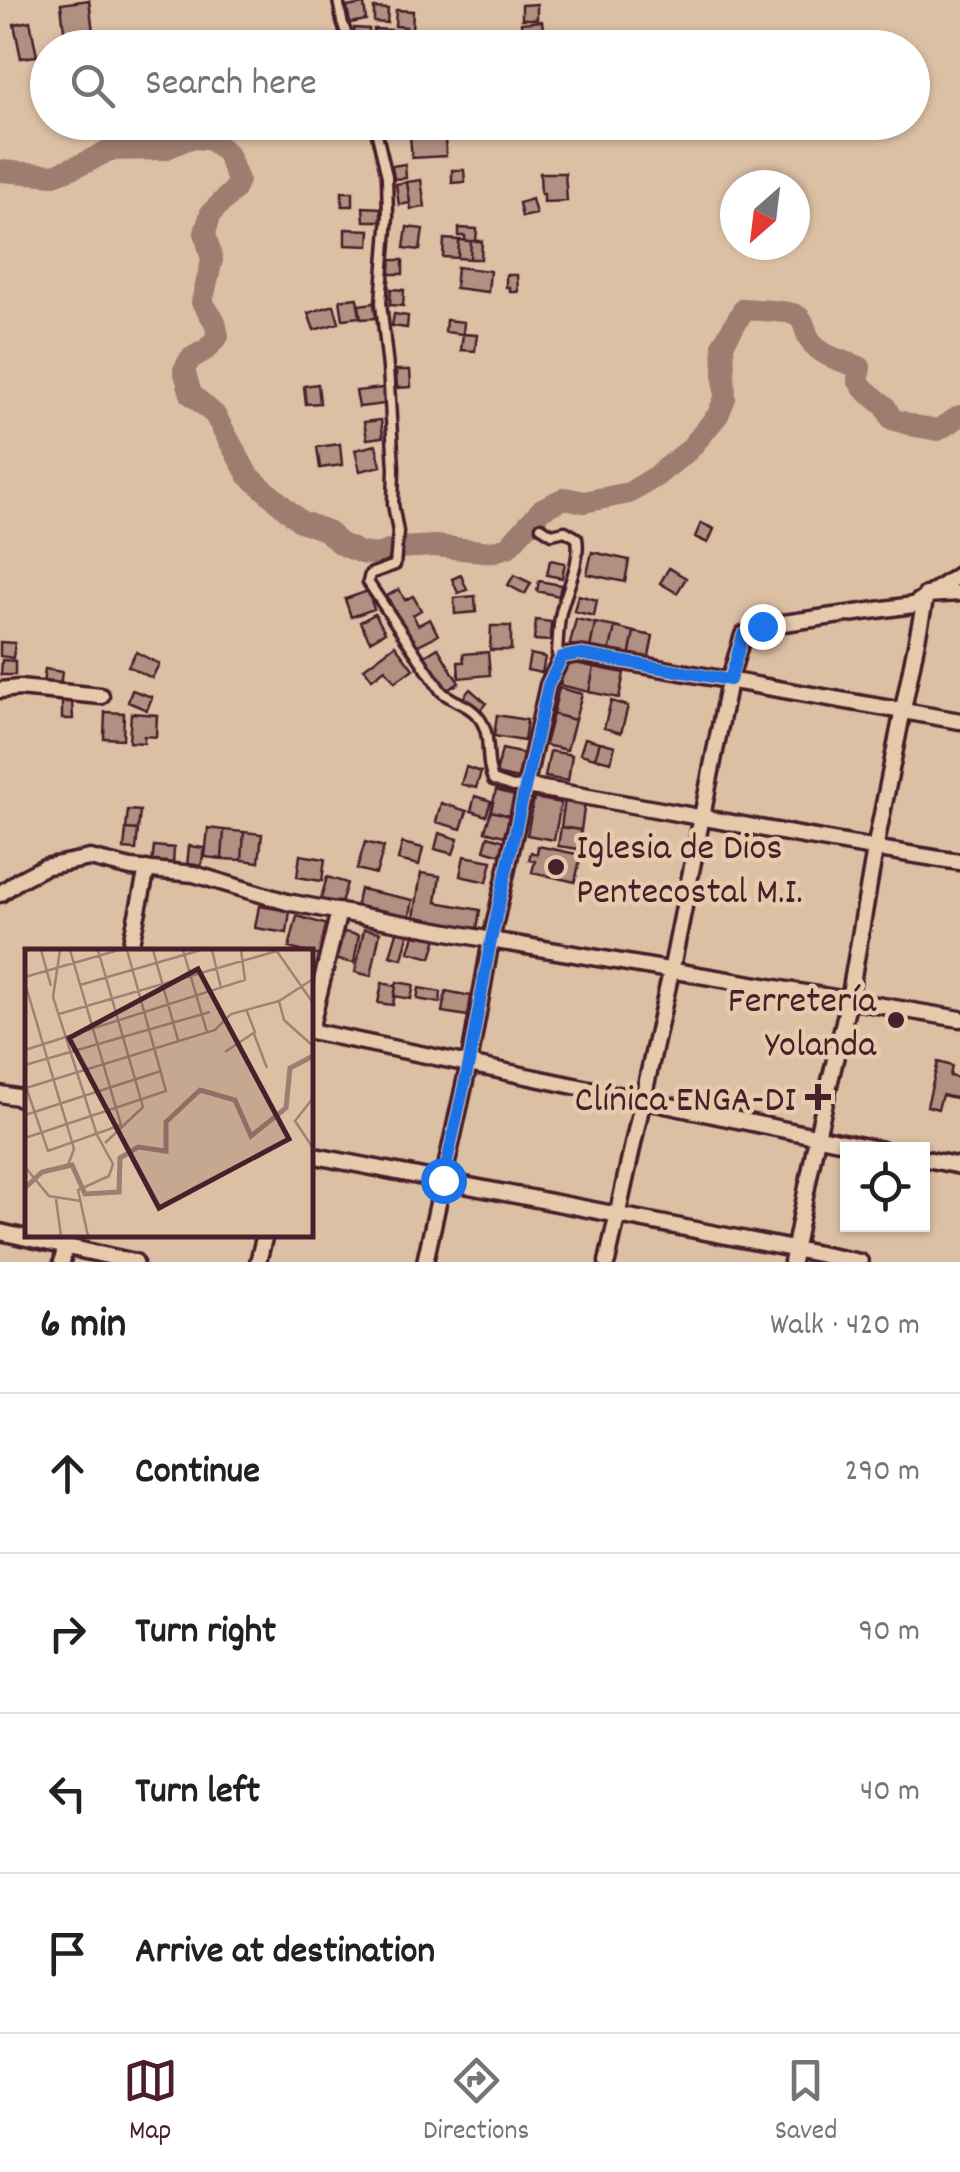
<!DOCTYPE html>
<meta charset="utf-8">
<style>
:root{--surface:#fff;--page:#f6f6f6;--text:#202124;--muted:#757577;--line:#e0e0e0;--accent:#4a1f2b}
body{margin:0;font-family:Dekko,sans-serif;background:var(--page);color:var(--text)}
.controls{position:absolute;right:30px;bottom:30px;display:grid;overflow:hidden;border-radius:0px;box-shadow:0 2px 8px #0004}
.controls button{width:90px;height:90px;display:grid;place-items:center;padding:0;border:0;border-bottom:2px solid var(--line);background:var(--surface);color:var(--text);font:50px sans-serif}
.compass{position:absolute;left:720px;top:170px;width:90px;height:90px;border-radius:50%;background:var(--surface);box-shadow:0 2px 8px #0004;rotate:208deg}
.stop{position:absolute;width:30px;height:30px;margin:-22px;border:8px solid #1a73e8;border-radius:50%;background:#fff}
.stop.end{background:#1a73e8;border-color:#fff;box-shadow:0 2px 10px #0008}
.list{margin:0;padding:0;list-style:none}
h2{display:flex;justify-content:space-between;align-items:center;height:130px;margin:0;padding:0 40px;font-size:42px}
h2 small{font-size:32px;font-weight:400;color:var(--muted)}
.list li{display:grid;grid-template-columns:65px 1fr auto;gap:30px;align-items:center;box-sizing:border-box;height:160px;padding:0 40px;border-top:2px solid var(--line)}
.list b{display:block;font-size:38px;white-space:nowrap}
.list em{font-size:32px;font-style:normal;color:var(--muted)}
.icon{flex:none;width:55px;height:55px;fill:none;stroke:currentColor;stroke-width:2;stroke-linecap:round;stroke-linejoin:round}
.map{position:relative;flex:none;width:960px;height:1262px;overflow:hidden}
.search{position:absolute;background:var(--surface);box-shadow:0 2px 8px #0004;left:30px;right:30px;top:30px;height:110px;display:flex;align-items:center;gap:25px;box-sizing:border-box;padding:0 35px;border-radius:55px;color:var(--muted);font-size:38px}
.sheet{height:770px;background:var(--surface)}
nav{display:flex;justify-content:space-around;align-items:center;box-sizing:border-box;height:140px;border-top:2px solid var(--line);background:var(--surface);font-size:28px;color:var(--muted)}
nav a{display:grid;justify-items:center;gap:5px}
nav .on{color:var(--accent)}
.map>svg:first-child{display:block}
.lines{fill:none;stroke-linecap:round;stroke-linejoin:round}
.river{stroke:#9e7c70;stroke-width:22}
.building{fill:#b19081;stroke:#4a1f2b;stroke-width:2.5}
.lane-casing{stroke:#4a1f2b;stroke-width:15}
.street-casing{stroke:#4a1f2b;stroke-width:21}
.lane{stroke:#e5caac;stroke-width:8}
.street{stroke:#e5caac;stroke-width:14}
.route{stroke:#1a73e8;stroke-width:12}
.poi-dot{fill:#4a1f2b;stroke:#e5caac;stroke-width:4}
.labels{text-anchor:middle;stroke-width:9;stroke-linejoin:round;paint-order:stroke}
.poi-label{font-size:38px;fill:#4a1f2b;stroke:#e5caac;text-anchor:end}
.inset-river{fill:none;stroke:#9e7c70;stroke-width:5}
.inset-road{fill:none;stroke:#a28074;stroke-width:2.5}
.view{fill:#4a1f2b;fill-opacity:0.15;stroke:#4a1f2b;stroke-width:5}
.inset-edge{fill:none;stroke:#4a1f2b;stroke-width:5}
</style>
<div class="map">
<svg width="960" height="1262" viewBox="0 0 960 1262">
<rect width="100%" height="100%" fill="#dcc0a4"/>
<filter id="ink" filterUnits="userSpaceOnUse"><feTurbulence type="fractalNoise" baseFrequency=".01" numOctaves="2"/><feDisplacementMap in="SourceGraphic" scale="20" xChannelSelector="R" yChannelSelector="G"/><feConvolveMatrix kernelMatrix="1 2 1 2 8 2 1 2 1" color-interpolation-filters="sRGB"/></filter>
<g filter="url(#ink)">
<g class="lines">
<path class="river" d="M0 171 54 175 87 162 109 150 165 149 190 138 210 139 227 153 238 180 234 190 211 213 205 233 212 260 202 302 215 322 218 336 207 349 190 359 184 370 191 394 215 415 248 475 300 521 327 531 339 543 361 553 377 555 398 548 435 546 491 552 508 547 542 509 565 498 584 502 629 493 655 477 689 450 718 415 725 398 723 344 744 309C754 310 787 311 793 314 806 318 804 331 810 340 821 357 843 361 860 367L858 380 864 389 885 406 892 419 915 426 938 430 960 416"/>
</g>
<path class="building" d="M89 0 95 48H66L61 4Z
M364 4 366 20 350 23 347 7Z
M537 4V19H522V5Z
M374 8 388 9 387 23 374 22Z
M396 10 413 11 412 31H406V27L395 26Z
M30 21 37 56 21 58 14 24Z
M542 21 544 36 523 39 521 23Z
M354 28 369 29V46H354Z
M374 29 392 30 391 48H373Z
M392 30 412 31 411 40H421V48H391Z
M429 122H444L446 156 412 158 410 137 430 136Z
M405 164 406 178 394 179 392 166Z
M452 170H464L465 182 452 183Z
M540 173H565L567 201 544 202V194H541Z
M421 180 425 207 411 209 407 182Z
M407 182 410 203 399 205 396 184Z
M342 192H353V206H342Z
M532 199 536 214 522 217 519 203Z
M363 207 381 208V221H364Z
M407 227 423 229 420 250 404 248Z
M459 228 477 229 476 241H465V236H459Z
M345 229 370 230 369 246 345 245Z
M444 239 459 240 458 258 443 257Z
M459 240 471 241 470 259 458 258Z
M471 241H482L481 259H470Z
M390 260H403V274H390Z
M457 267 490 271 488 292 455 288Z
M506 275H517L518 292H510V287H506Z
M391 289 404 290 403 306 390 305Z
M357 298 360 317 343 319 340 300Z
M374 303 376 318 361 319 359 305Z
M334 305 339 323 314 330 308 313Z
M394 314 408 316 407 328 392 326Z
M446 320 464 322 463 334 445 332Z
M463 334 477 335 475 351 461 350Z
M396 370H410L411 387 397 388Z
M318 384 320 403 306 404 304 386Z
M383 388 385 404 359 407 356 391Z
M381 420 383 437 367 439 364 422Z
M340 444 342 465 320 468 317 447Z
M376 445 381 466 360 471 355 450Z
M701 523 714 529 708 543 695 537Z
M592 552 629 560 625 582 587 574Z
M550 560 565 563 562 578 547 575Z
M669 568 686 578 677 593 660 583Z
M461 575 467 590 458 593 452 579Z
M514 575 531 583 525 594 508 585Z
M539 581 561 585 559 596 537 591Z
M399 589 405 600 413 596 421 610 413 615 418 625 430 619 438 635 414 647 387 596Z
M368 591 374 609 351 617 345 599Z
M578 595 597 600 594 616 574 611Z
M475 596 476 612 455 614 454 598Z
M375 614 385 632 370 641 360 622Z
M576 619 595 623 590 648 570 644Z
M536 620 551 622 550 641 534 640Z
M595 623 615 627 609 653 590 648Z
M491 626H511V650H490Z
M615 627 634 632 629 657 609 653Z
M634 632 653 636 648 661 629 657Z
M0 642 15 643 13 658 0 656Z
M395 645 413 669 395 682 385 669 372 679 364 668Z
M438 648 459 683 445 691 425 656Z
M136 652 159 664 152 678 128 666Z
M488 652 490 675 459 678 458 662H464L463 654Z
M530 654 545 657 542 673 527 670Z
M2 660 15 661V675H1Z
M565 661 594 667 589 692 560 685Z
M594 667 624 673 619 698 589 692Z
M45 669 62 672 60 687 43 684Z
M559 688 582 694 575 720 553 714Z
M470 689 486 703 478 713 462 699Z
M132 690 152 697 147 710 128 702Z
M62 701H72L73 719H62Z
M611 701 628 706 621 733 604 728Z
M105 712 124 713 123 739 104 738Z
M131 713 157 715 156 737 144 736V743L129 742Z
M553 714 575 720 567 750 545 745Z
M497 715 527 720 524 741 494 736Z
M585 738 600 742 595 758 580 754Z
M600 742 615 746 611 762 595 758Z
M502 749 524 754 518 779 496 774Z
M550 751 572 755 568 781 545 777Z
M466 767 481 772 476 788 461 784Z
M496 790 515 796 510 816 491 811Z
M475 796 491 801 486 816 471 811Z
M534 798 561 803 554 840 527 835Z
M565 799 585 802 581 830 561 827Z
M441 803 467 811 461 829 436 822Z
M128 810 140 811 138 830 126 829Z
M491 811 510 816 504 836 485 831Z
M561 827 581 830 579 849 558 846Z
M208 828 224 830 222 859 205 857Z
M126 829 138 830 136 850 124 849Z
M224 830 244 832 242 860 222 859Z
M244 832 262 834 259 862 242 860Z
M439 833 458 839 453 854 435 849Z
M488 836 505 841 501 855 484 850Z
M365 842 384 847 376 874 357 869Z
M402 843 423 848 419 865 398 860Z
M154 846 174 848 173 867 152 865Z
M189 846 204 848 201 868 187 866Z
M538 846 581 855 575 882 532 872 535 861 529 860 531 852 537 854Z
M300 855 325 859 322 881 297 877Z
M464 856 492 861 487 882 460 876Z
M421 873 440 876 436 902 480 910 477 929 414 918Z
M327 877 347 883 340 907 320 902Z
M360 889 413 900 409 919 356 908Z
M259 906 290 911 287 933 255 928Z
M297 916 328 925 320 956 289 948Z
M364 929 380 932 371 976 355 972Z
M398 929 409 932 402 959 390 956Z
M339 931 359 935 354 963 334 959Z
M415 931 437 938 431 958 409 952Z
M397 982 414 985 411 999 394 996Z
M382 983 396 986 393 1005 378 1003Z
M419 988 441 992 440 1003 417 999Z
M446 991 471 996 468 1016 442 1012Z
M938 1062 952 1066 950 1076 960 1078V1099L942 1095 938 1109 927 1106Z"/>
<g class="lines">
<g class="lane-casing">
<path id="lane" d="M338 0 342 21 351 48
M374 122 387 176 388 216 381 303 388 368 394 468 393 504 398 532 395 565 370 574 368 582 441 691C451 701 465 703 475 713 495 733 483 757 493 780L513 787 526 786
M541 527 552 534 565 531 577 538C581 562 567 588 561 612 558 625 558 640 557 654L562 657"/>
</g>
<g class="street-casing">
<path id="street" d="M0 690 19 688 101 696
M526 786C671 811 815 840 960 862
M0 894 19 880 44 867 90 858 131 868 194 874 287 902 491 940 960 1019
M129 952 147 869
M310 1030 339 911
M310 1031 882 1150
M0 1094 28 1099
M310 1155 860 1262
M922 1158 960 1166
M0 1232 135 1262
M62 1262 68 1234
M258 1262 265 1234
M425 1262 469 1063 491 940 548 685 562 657 579 654 960 721
M607 1262 671 972 729 681 743 635 762 626 913 605 960 574
M792 1262 818 1132 849 1000 875 849 926 595 960 593"/>
</g>
<use href="#lane" class="lane"/>
<use href="#street" class="street"/>
</g>
</g>
<g class="lines" filter="url(#ink)">
<path class="route" d="M443 1180 469 1063 491 940 548 685 562 657 579 654 730 680 743 635 762 626"/>
</g>
<g class="poi-dot">
<circle cx="556" cy="867" r="10"/>
<circle cx="896" cy="1020" r="10"/>
<path d="M813 1082h10v10h10v10h-10v10h-10v-10h-10v-10h10z"/>
</g>
<g class="labels">
<g class="poi-label">
<text x="576" y="858" text-anchor="start">Iglesia de Dios<tspan x="576" dy="44">Pentecostal M.I.</tspan></text>
<text x="876" y="1011">Ferretería<tspan x="876" dy="44">Yolanda</tspan></text>
<text x="796" y="1110">Clínica ENGA-DI</text>
</g>
</g>
<g transform="translate(25 949)">
<rect width="288" height="288" fill="#dcc0a4"/>
<path class="inset-river" d="M0 239 17 223 47 216 60 245 94 243 95 209 113 198 141 202V173L175 141 210 151 226 187 261 159 265 119 288 107"/>
<path class="inset-road" d="M16 1 26 37M35 1 28 48 72 186M73 1 118 158 80 194M128 1 153 91M158 1 182 83M187 1 196 39M251 1 288 54M0 28 94 1M0 34 49 200 43 216M55 36 176 1M254 52 259 71 288 97M34 65 252 2M229 85 242 119M0 101 220 31 216 1M200 103 230 83 221 60M0 116 185 63M0 135 23 202 96 176 45 1M1 139 190 81 206 65 254 52 288 30M288 149 270 172 288 199M0 166 136 122M0 189 141 142 102 1M0 218 24 247 56 252M31 250 36 287M63 287 53 241 84 227 88 215 72 186"/>
<path class="view" d="M173 20 264 190 134 259 44 89Z"/>
<rect width="288" height="288" class="inset-edge"/>
</g>
</svg>
<div class="controls">
<button><svg class="icon" aria-label="locate" viewBox="0 0 24 24"><circle cx="12" cy="12" r="6"/><path d="M12 2v4M12 18v4M2 12h4M18 12h4"/></svg></button>
</div>
<svg class="compass" viewBox="-18 -18 36 36"><path d="M0-13l5 13h-10z" fill="#e53935"/><path d="M0 13l5-13h-10z" fill="#757577"/></svg>
<div class="stop" style="left:443px;top:1180px"></div>
<div class="stop end" style="left:762px;top:626px"></div>
<div class="search"><svg class="icon" aria-label="search" viewBox="0 0 24 24"><circle cx="10" cy="10" r="6"/><path d="M15 15l6 6"/></svg>Search here</div>
</div>
<section class="sheet">
<h2>6 min<small>Walk · 420 m</small></h2>
<ul class="list">
<li><svg class="icon" aria-label="ahead" viewBox="0 0 24 24"><path d="M12 20V5M6 11l6-6 6 6"/></svg><div><b>Continue</b></div><em>290 m</em></li>
<li><svg class="icon" aria-label="right" viewBox="0 0 24 24"><path d="M7 20v-9h11M14 6l5 5-5 5"/></svg><div><b>Turn right</b></div><em>90 m</em></li>
<li><svg class="icon" aria-label="left" viewBox="0 0 24 24"><path d="M17 20v-9H6M10 6l-5 5 5 5"/></svg><div><b>Turn left</b></div><em>40 m</em></li>
<li><svg class="icon" aria-label="arrive" viewBox="0 0 24 24"><path d="M6 21V4h12l-3 4 3 4H6"/></svg><div><b>Arrive at destination</b></div></li>
</ul>
</section>
<nav>
<a class="on"><svg class="icon" aria-label="map" viewBox="0 0 24 24"><path d="M3 6l6-2 6 2 6-2v14l-6 2-6-2-6 2zM9 4v14M15 6v14"/></svg>Map</a>
<a><svg class="icon" aria-label="directions" viewBox="0 0 24 24"><path d="M12 3l9 9-9 9-9-9zM9 14v-3h6M13 9l2 2-2 2"/></svg>Directions</a>
<a><svg class="icon" aria-label="saved" viewBox="0 0 24 24"><path d="M7 4h10v16l-5-4-5 4z"/></svg>Saved</a>
</nav>
